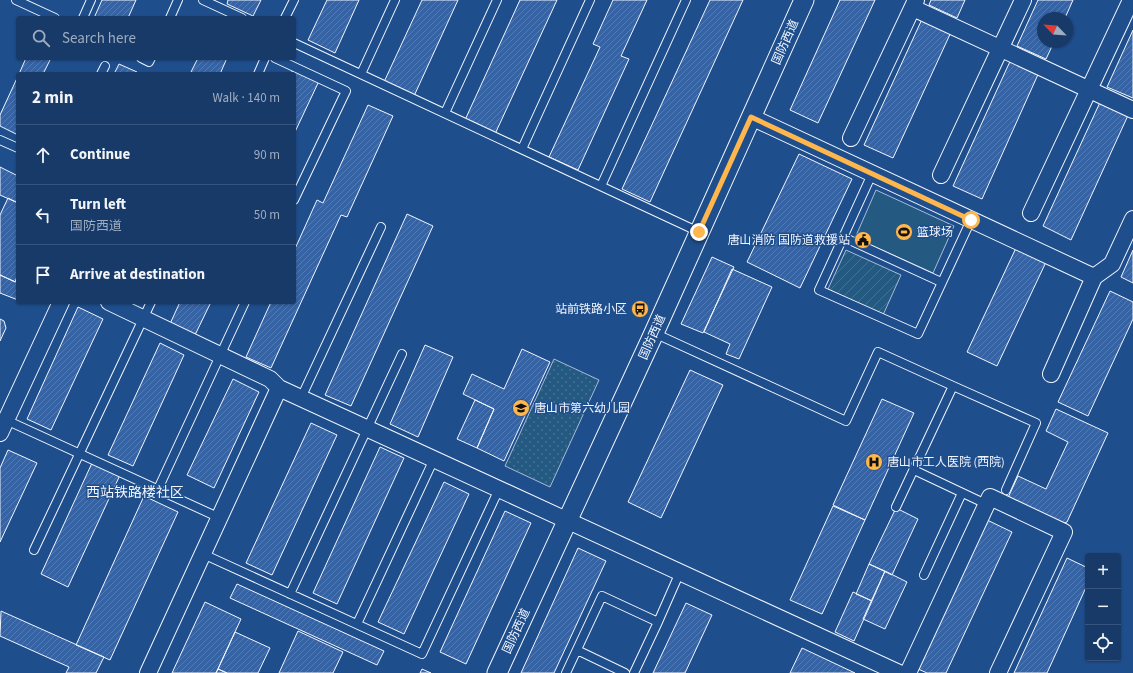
<!DOCTYPE html>
<meta charset="utf-8">
<style>
:root{--surface:#173a69;--page:#244571;--text:#f1f3f6;--muted:#9eadc0;--line:#36547d}
body{margin:0;font-family:"Source Sans 3","Noto Sans SC",sans-serif;background:var(--page);color:var(--text)}
.controls{position:absolute;right:12px;bottom:12px;display:grid;overflow:hidden;border-radius:4px;box-shadow:0 1px 3px #0004}
.controls button{width:36px;height:36px;display:grid;place-items:center;padding:0;border:0;border-bottom:1px solid var(--line);background:var(--surface);color:var(--text);font:20px sans-serif}
.compass{position:absolute;left:1037px;top:12px;width:36px;height:36px;border-radius:50%;background:var(--surface);box-shadow:0 1px 3px #0004;rotate:295deg}
.stop{position:absolute;width:12px;height:12px;margin:-9px;border:3px solid #ffb74d;border-radius:50%;background:#fff}
.stop.end{background:#ffb74d;border-color:#fff;box-shadow:0 1px 4px #0008}
.list{margin:0;padding:0;list-style:none}
h2{display:flex;justify-content:space-between;align-items:center;height:52px;margin:0;padding:0 16px;font-size:17px}
h2 small{font-size:13px;font-weight:400;color:var(--muted)}
.list li{display:grid;grid-template-columns:26px 1fr auto;gap:12px;align-items:center;box-sizing:border-box;height:60px;padding:0 16px;border-top:1px solid var(--line)}
.list b{display:block;font-size:15px;white-space:nowrap}
.list p{margin:0;font-size:13px;white-space:nowrap;color:var(--muted)}
.list em{font-size:13px;font-style:normal;color:var(--muted)}
.icon{flex:none;width:22px;height:22px;fill:none;stroke:currentColor;stroke-width:2;stroke-linecap:round;stroke-linejoin:round}
.map{position:relative;flex:none;width:1133px;height:673px;overflow:hidden}
.search{position:absolute;background:var(--surface);box-shadow:0 1px 3px #0004;left:16px;top:16px;width:280px;height:44px;display:flex;align-items:center;gap:10px;box-sizing:border-box;padding:0 14px;border-radius:4px;color:var(--muted);font-size:15px}
.panel{position:absolute;background:var(--surface);box-shadow:0 1px 3px #0004;left:16px;top:72px;width:280px;height:232px;border-radius:4px}
.map>svg:first-child{display:block}
.grass{fill:url(#grass-dots);stroke:#a8bbd7}
.garden{fill:url(#garden-furrows);stroke:#a8bbd7}
.pitch{fill:#245a82;stroke:#a8bbd7}
.building{fill:url(#building-hatch);stroke:#f2f6ff}
.lines{fill:none;stroke-linecap:round;stroke-linejoin:round}
.service-casing{stroke:#f2f6ff;stroke-width:10}
.minor-casing{stroke:#f2f6ff;stroke-width:18}
.tertiary-casing{stroke:#f2f6ff;stroke-width:21}
.service{stroke:#1f4e8c;stroke-width:8}
.minor{stroke:#1f4e8c;stroke-width:16}
.tertiary{stroke:#1f4e8c;stroke-width:19}
.route{stroke:#ffb74d;stroke-width:5}
.labels{text-anchor:middle;stroke-width:3;stroke-linejoin:round;paint-order:stroke}
.street-label{font-size:12px;fill:#f2f6ff;stroke:#1f4e8c}
.poi-label{font-size:12px;fill:#f2f6ff;stroke:#1f4e8c;text-anchor:start}
.quarter-label{font-size:14px;fill:#f2f6ff;stroke:#1f4e8c}
</style>
<div class="map">
<svg width="1133" height="673" viewBox="0 0 1133 673">
<defs>
<pattern id="grass-dots" width="8" height="8" patternUnits="userSpaceOnUse"><rect width="8" height="8" fill="#245a82"/><path d="M2 2h.1M6 6h.1" fill="none" stroke="#447295" stroke-width="1.8" stroke-linecap="round"/></pattern>
<pattern id="garden-furrows" width="10" height="10" patternUnits="userSpaceOnUse"><rect width="10" height="10" fill="#245a82"/><path d="M-1 1l2-2M0 10L10 0M9 11l2-2" fill="none" stroke="#447295"/></pattern>
<pattern id="building-hatch" width="6" height="6" patternUnits="userSpaceOnUse"><rect width="6" height="6" fill="#3563a3"/><path d="M-1 1l2-2M0 6l6-6M5 7l2-2" fill="none" stroke="#537ab1"/></pattern>
</defs>
<rect width="100%" height="100%" fill="#1f4e8c"/>
<path class="grass" d="M554 359 599 380 550 487 505 466Z"/>
<path class="garden" d="M846 250 901 275 883 315 828 289Z"/>
<path class="pitch" d="M876 190 954 226 933 273 855 238Z"/>
<path class="building" d="M102 0H136L128 18H94Z
M228 0H261L253 16 227 4Z
M327 0H359L335 53 308 40Z
M422 0H458L414 96 384 82Z
M520 0H557L495 134 465 120Z
M613 0H647L621 56 629 59 578 170 549 157 600 47 593 44Z
M710 0H743L650 202 622 189Z
M840 0H875L818 123 790 110Z
M931 0H965L957 18 929 5Z
M1038 0H1073L1065 18H1043V42H1054L1046 59 1017 46Z
M923 17 952 30 893 158 864 145Z
M1133 30V98L1107 87Z
M1012 57 1040 70 982 199 953 186Z
M26 58H51L43 74H19Z
M198 58H227L220 74H190Z
M119 64 137 72 136 74H114Z
M293 69 319 81 294 134V74H291Z
M18 76V130L16 134 0 126V115Z
M1102 98 1130 111 1071 240 1043 226Z
M368 105 393 116 347 217 341 215 271 368 246 357 271 302H294V251L317 200 323 203Z
M799 154 852 179 800 288 747 262Z
M0 167 18 176V203L0 195Z
M8 198 18 203V274L15 282 0 275V215Z
M407 214 433 226 351 406 325 395Z
M1016 248 1046 262 997 366 967 352Z
M1133 250V283L1121 277Z
M712 257 734 267 703 333 681 324Z
M732 269 772 287 739 359 726 354 730 344 704 332Z
M0 275 18 283V300L0 293Z
M1110 291 1133 302V319L1088 416 1058 402Z
M180 302H211L194 337 169 326Z
M78 307 103 319 51 430 27 419Z
M0 319 4 321 6 328 0 341Z
M160 343 184 355 133 466 108 455Z
M425 345 453 357 418 437 390 424Z
M522 349 550 362 504 461 477 448 494 409 463 394 472 374 504 389Z
M690 370 723 385 661 518 628 502Z
M233 379 259 392 214 488 187 475Z
M882 399 914 413 865 520 833 505Z
M475 400 494 409 477 448 457 439Z
M1056 409 1108 433 1067 522 1058 526 1006 502 1018 476 1046 489 1068 442 1046 431Z
M311 423 337 435 272 575 246 563Z
M380 447 404 458 337 604 313 593Z
M8 450 37 463 0 542V468Z
M92 463 120 475 68 587 41 574Z
M444 482 469 494 404 634 378 622Z
M144 496 178 512 110 660 76 645Z
M833 506 865 520 822 614 790 600Z
M896 508 918 519 892 575 869 564Z
M505 511 531 523 466 664 440 652Z
M985 519 1012 532 946 673H927L916 668Z
M578 548 606 561 554 673H521Z
M1067 558 1088 568V583L1047 673H1014Z
M869 564 885 571 872 601 856 594Z
M885 571 907 582 885 629 863 619Z
M237 584 384 651 377 665 230 598Z
M853 592 872 601 854 641 835 632Z
M205 602 241 619 216 673H172Z
M686 603 712 615 685 673H653Z
M1 611 104 657 96 673H66L69 667 0 636Z
M298 631 343 652 333 673H279Z
M235 632 270 648 258 673H227L218 669Z
M802 648 855 673H790Z
M218 669 227 673H216Z
M422 669 431 673H420Z"/>
<g class="lines">
<g class="service-casing">
<path id="service" d="M16 0 55 18
M203 0 242 18
M83 18 91 0
M170 18 178 0
M285 18 294 0
M294 43 699 232
M141 58 149 62 151 58
M275 58 346 91 294 200
M101 74 105 66
M258 74 265 58
M361 74 395 0
M445 113 497 0
M0 140 18 148
M522 149 590 0
M872 174 819 290 918 334 971 220
M601 186 686 0
M843 237 941 282
M654 333 846 421 878 352 953 386 896 507
M953 386 1036 423 1006 490
M301 398 381 227
M6 420 220 518
M914 470 986 504
M158 489 245 302
M34 550 151 302
M203 554 422 654 499 489
M924 575 962 493
M290 594 402 354
M658 622 680 572
M357 624 434 459
M577 650 625 673
M566 673 602 596 658 622 634 673"/>
</g>
<g class="minor-casing">
<path id="minor" d="M913 8 1133 110
M751 117 1094 277
M851 138 916 0
M941 175 1023 0
M1031 213 1131 0
M109 302 270 379 279 388
M1051 374 1094 277 1112 264 1133 219
M0 433 61 302
M148 673 279 388 899 673
M908 673 990 497 1064 532 998 673"/>
</g>
<g class="tertiary-casing">
<path id="tertiary" d="M497 673 654 333 804 0"/>
</g>
<use href="#service" class="service"/>
<use href="#minor" class="minor"/>
<use href="#tertiary" class="tertiary"/>
</g>
<g class="lines">
<path class="route" d="M699 232 751 117 971 220"/>
</g>
<defs>
<g id="stadium-disc" transform="scale(0.9)"><circle r="9.5" fill="#ffb74d" stroke="#1f4e8c"/><path d="M0-5a6.5 5 0 1 0 0 10a6.5 5 0 1 0 0-10ZM-3.5-1.8h7v3.6h-7Z" fill="#111"/></g>
<g id="civic-disc" transform="scale(0.9)"><circle r="9.5" fill="#ffb74d" stroke="#1f4e8c"/><path d="M-.6-6.5H3V-4.5H.6V-3L4-1V1h2V6H-6V1h2V-1L-.6-3ZM-1.2 2.5V6h2.4V2.5Z" fill="#111"/></g>
<g id="bus-disc" transform="scale(0.9)"><circle r="9.5" fill="#ffb74d" stroke="#1f4e8c"/><path d="M-5-6H5V4H4V6H2V4H-2V6H-4V4H-5ZM-3.5-4V0h7V-4ZM-3.5 1.2v1.5H-2V1.2ZM2 1.2v1.5H3.5V1.2Z" fill="#111"/></g>
<g id="school-disc" transform="scale(0.9)"><circle r="9.5" fill="#ffb74d" stroke="#1f4e8c"/><path d="M0-5L7-2L0 1L-7-2ZM-4 1L0 2.5L4 1V4Q0 6-4 4Z" fill="#111"/></g>
<g id="hospital-disc" transform="scale(0.9)"><circle r="9.5" fill="#ffb74d" stroke="#1f4e8c"/><path d="M-5-5h3v3.5h4V-5h3V5h-3V1.5h-4V5h-3Z" fill="#111"/></g>
</defs>
<g fill-rule="evenodd">
<use href="#stadium-disc" x="904" y="232"/>
<use href="#civic-disc" x="863" y="240"/>
<use href="#bus-disc" x="640" y="309"/>
<use href="#school-disc" x="521" y="408"/>
<use href="#hospital-disc" x="874" y="462"/>
</g>
<g class="labels">
<g class="street-label">
<text transform="translate(785 42) rotate(-66)" y="4">国防西道</text>
<text transform="translate(652 337) rotate(-66)" y="4">国防西道</text>
<text transform="translate(516 631) rotate(-65)" y="4">国防西道</text>
</g>
<g class="poi-label">
<text x="917" y="236">篮球场</text>
<text x="850" y="244" text-anchor="end">唐山消防 国防道救援站</text>
<text x="627" y="313" text-anchor="end">站前铁路小区</text>
<text x="534" y="412">唐山市第六幼儿园</text>
<text x="887" y="466">唐山市工人医院 (西院)</text>
</g>
<g class="quarter-label">
<text x="135" y="497">西站铁路楼社区</text>
</g>
</g>
</svg>
<div class="controls">
<button>+</button>
<button>−</button>
<button><svg class="icon" aria-label="locate" viewBox="0 0 24 24"><circle cx="12" cy="12" r="6"/><path d="M12 2v4M12 18v4M2 12h4M18 12h4"/></svg></button>
</div>
<svg class="compass" viewBox="-18 -18 36 36"><path d="M0-13l5 13h-10z" fill="#e53935"/><path d="M0 13l5-13h-10z" fill="#9eadc0"/></svg>
<div class="stop" style="left:971px;top:220px"></div>
<div class="stop end" style="left:699px;top:232px"></div>
<div class="search"><svg class="icon" aria-label="search" viewBox="0 0 24 24"><circle cx="10" cy="10" r="6"/><path d="M15 15l6 6"/></svg>Search here</div>
<section class="panel">
<h2>2 min<small>Walk · 140 m</small></h2>
<ul class="list">
<li><svg class="icon" aria-label="ahead" viewBox="0 0 24 24"><path d="M12 20V5M6 11l6-6 6 6"/></svg><div><b>Continue</b></div><em>90 m</em></li>
<li><svg class="icon" aria-label="left" viewBox="0 0 24 24"><path d="M17 20v-9H6M10 6l-5 5 5 5"/></svg><div><b>Turn left</b><p>国防西道</p></div><em>50 m</em></li>
<li><svg class="icon" aria-label="arrive" viewBox="0 0 24 24"><path d="M6 21V4h12l-3 4 3 4H6"/></svg><div><b>Arrive at destination</b></div></li>
</ul>
</section>
</div>
